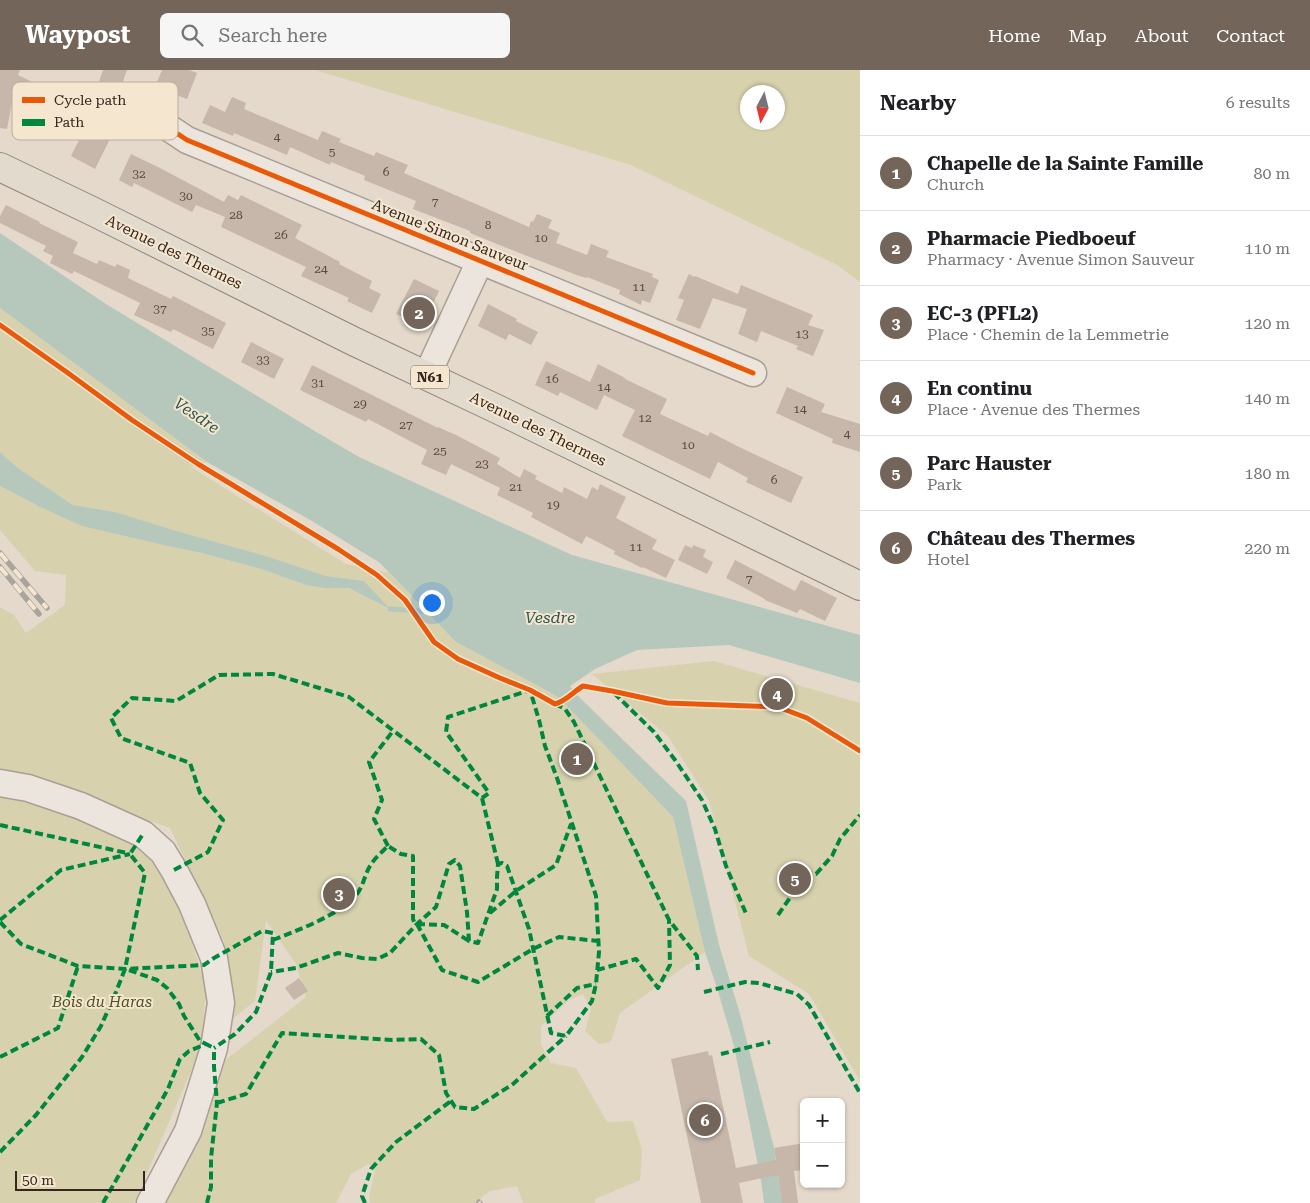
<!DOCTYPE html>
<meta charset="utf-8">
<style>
:root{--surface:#fff;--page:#f6f6f6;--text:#202124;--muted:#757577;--line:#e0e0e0;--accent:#73655a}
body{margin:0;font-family:"Roboto Serif",serif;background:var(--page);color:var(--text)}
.controls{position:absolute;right:15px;bottom:15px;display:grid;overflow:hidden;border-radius:8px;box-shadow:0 1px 4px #0004}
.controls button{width:45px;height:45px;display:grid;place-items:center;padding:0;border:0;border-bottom:1px solid var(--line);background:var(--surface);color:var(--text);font:25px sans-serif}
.compass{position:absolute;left:740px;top:15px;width:45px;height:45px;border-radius:50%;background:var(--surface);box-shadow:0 1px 4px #0004;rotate:187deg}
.scale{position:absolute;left:15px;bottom:12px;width:130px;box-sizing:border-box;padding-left:5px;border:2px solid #36261d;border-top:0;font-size:14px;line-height:18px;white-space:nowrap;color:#36261d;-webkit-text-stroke:4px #f5e6d0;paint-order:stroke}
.you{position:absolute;left:431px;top:532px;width:18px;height:18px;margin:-12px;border:4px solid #fff;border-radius:50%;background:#1a73e8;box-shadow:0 0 0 8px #1a73e833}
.badge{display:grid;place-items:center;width:32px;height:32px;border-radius:50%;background:var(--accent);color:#fff;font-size:16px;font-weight:700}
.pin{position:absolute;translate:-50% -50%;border:2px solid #fff;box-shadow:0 1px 5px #0006}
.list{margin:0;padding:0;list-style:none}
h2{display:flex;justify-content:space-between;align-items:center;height:65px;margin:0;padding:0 20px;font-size:21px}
h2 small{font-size:16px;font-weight:400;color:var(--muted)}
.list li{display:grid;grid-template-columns:32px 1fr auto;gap:15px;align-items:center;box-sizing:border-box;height:75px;padding:0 20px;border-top:1px solid var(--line)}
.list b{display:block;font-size:19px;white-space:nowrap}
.list p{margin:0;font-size:16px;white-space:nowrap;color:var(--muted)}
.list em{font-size:16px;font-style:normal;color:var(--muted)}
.icon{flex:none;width:28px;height:28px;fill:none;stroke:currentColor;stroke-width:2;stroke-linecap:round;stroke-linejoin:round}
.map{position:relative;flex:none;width:860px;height:1133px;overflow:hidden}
header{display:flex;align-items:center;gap:30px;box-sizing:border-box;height:70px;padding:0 25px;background:var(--accent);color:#fff}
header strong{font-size:24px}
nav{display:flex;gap:28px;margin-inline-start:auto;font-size:18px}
.search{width:350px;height:45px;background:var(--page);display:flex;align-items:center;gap:12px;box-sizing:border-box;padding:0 18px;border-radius:8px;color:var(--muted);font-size:19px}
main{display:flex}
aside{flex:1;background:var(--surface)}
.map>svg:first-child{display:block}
.green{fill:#d7d2ad;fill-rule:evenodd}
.water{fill:#b6c8bb}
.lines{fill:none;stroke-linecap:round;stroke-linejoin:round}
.stream{stroke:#b6c8bb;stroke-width:5}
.building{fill:#c7b7ab}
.minor-casing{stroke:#a99e94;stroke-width:29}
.major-casing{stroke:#8e847b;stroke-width:30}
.minor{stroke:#ece5dd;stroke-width:26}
.major{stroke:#e3dace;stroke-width:28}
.rail-casing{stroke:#aba49d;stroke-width:5.5}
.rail{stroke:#f5e6d0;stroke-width:4;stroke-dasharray:11;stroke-linecap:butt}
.quiet{stroke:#00873e;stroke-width:4;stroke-dasharray:8 4;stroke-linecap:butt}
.cycleway-casing{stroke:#f5e6d0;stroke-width:8}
.cycleway{stroke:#e8590c;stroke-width:5}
.labels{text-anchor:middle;stroke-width:4;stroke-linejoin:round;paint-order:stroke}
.number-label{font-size:12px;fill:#5a4a40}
.shield{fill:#f5e6d0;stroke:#6f6053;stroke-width:1}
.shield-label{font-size:14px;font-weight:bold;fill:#36261d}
.street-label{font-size:15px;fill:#36261d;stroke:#f5e6d0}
.park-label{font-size:15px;font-style:italic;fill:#4d5323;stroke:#f5e6d0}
.water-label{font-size:16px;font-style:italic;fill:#2c564f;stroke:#f5e6d0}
.key{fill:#f5e6d0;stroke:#bcac9a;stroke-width:1}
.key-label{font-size:14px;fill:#36261d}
</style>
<header>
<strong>Waypost</strong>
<div class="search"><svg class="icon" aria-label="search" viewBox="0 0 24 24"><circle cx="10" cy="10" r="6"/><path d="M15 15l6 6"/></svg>Search here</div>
<nav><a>Home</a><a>Map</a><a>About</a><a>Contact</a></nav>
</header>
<main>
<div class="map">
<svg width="860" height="1133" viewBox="0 0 860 1133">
<rect width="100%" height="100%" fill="#e4d9ca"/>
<path class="green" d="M315 0H860V212L837 195 631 95ZM778 22V52H748V22Z
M0 238 207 392 191 397 346 494 389 503 456 572 555 625 567 636 673 747 705 882 620 943 611 972 599 974 585 961 591 940 583 924 569 930 541 956V975L551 993 576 998 607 1052 633 1051 642 1080 640 1110 595 1129V1133H523L517 1116 490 1121 474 1133H370L369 1127 375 1101 369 1094 351 1104 336 1133H156L214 999 306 927 296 894 266 851 255 931 225 955 224 872 170 758 118 740 0 704V537L14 545 26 563 65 535 66 505 35 501 0 460V416L38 436 177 478 202 483 261 499 306 515 324 518H349L388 538 364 511 326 506 266 486 180 462 115 442 73 435 18 398 0 382Z
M714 591 860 633V1011L809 924 749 886 709 731 668 666 592 604Z
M0 724 82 750 147 781 178 825 206 919 201 978 134 1133H0Z"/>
<path class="water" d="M0 163 106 234 313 360 359 387 572 485 860 565V613L729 575 637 580 595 599 570 616 579 627 686 731 719 875 740 944 774 1078 782 1133H764L761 1110 734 976 718 921 705 882 673 747 567 636 555 625 456 572 380 493 312 451 207 392 0 238Z
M0 382 18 398 73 435 115 442 180 462 266 486 326 506 364 511 390 539 349 518H324L306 515 261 499 202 483 177 478 82 456 38 436 0 416Z"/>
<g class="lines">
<path class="stream" d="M390 539 434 542"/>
</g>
<path class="building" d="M0 0H20L18 5 59 25 50 45 13 27 7 59 0 58Z
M103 0H127L116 31 114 30 113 33 94 26Z
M162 0H189L197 3 187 29 171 23 173 19 157 12Z
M232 27 246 33 244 39 318 70 322 61 341 69 339 72 374 86 376 82 408 95 404 103 529 157 531 151 533 152 537 144 552 150 548 158 560 163 556 173 587 185 591 174 609 181 606 187 653 204 652 207 659 210 650 233 642 230 641 235 619 224 620 220 587 207V208L579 206 517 182 470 163V161L413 139 416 131 364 110 365 106 331 92 330 95 290 77 287 85 234 63 233 66 202 53 210 35 225 42Z
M87 54 111 67 95 99 71 86Z
M131 84 160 98 224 132 228 125 238 130 241 125 302 155 295 168 340 192 339 194 372 211 369 218 381 224 372 243 347 231 349 228 301 206 306 197 221 157 225 147 196 135 192 142 134 113 132 117 119 110Z
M6 135 40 152 39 153 78 172 73 183 97 194 99 190 115 197 117 194 130 200 128 208 171 229 173 226 226 253 213 279 173 259 171 262 134 245 140 233 74 201 72 204 50 193 53 186 43 181 46 176 0 153V146Z
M689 204 694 207 695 206 738 224 741 215 813 245 808 255 824 260 813 286 796 279 798 276 761 261 757 272 738 264 747 239 713 228 700 259 676 250 684 230 678 228Z
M414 209 439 221 422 256 396 244Z
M488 234 517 249 516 251 538 262 531 275 509 264 506 270 478 256Z
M251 272 284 289 274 309 241 292Z
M546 291 590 312 598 294 625 308V309L667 329 660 344 708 366 710 362 737 376 803 407 791 433 746 412 748 408 718 392 710 409 622 366 635 340 604 325 597 340 560 322 558 326 535 315Z
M312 295 438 358V357L456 365 500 388 497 394 520 408 524 399 537 406 535 409 562 423 564 417 587 429 592 417 598 420 600 414 626 427 616 448 657 470 652 479 675 490 666 508 643 497 642 498 614 484 615 481 586 466 582 474 531 447 533 443 497 425 500 418 451 394 446 405 421 394 427 380 368 349 366 352 300 320Z
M787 317 825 334 821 342 860 354V382L832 373 833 369 776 343Z
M685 475 692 478 693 475 706 480 703 487 713 492 707 504 678 490Z
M735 490 795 521 801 510 837 528 825 551 800 539 797 543 765 530V529L726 508Z
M299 908 308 921 294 930 285 918Z
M708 981 709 986 712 985 736 1098 776 1090 774 1078 804 1073V1100L794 1101 798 1133H782L778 1105 739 1113 743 1133H701L671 989Z"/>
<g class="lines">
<g class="minor-casing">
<path id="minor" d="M142 40 187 70 753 303
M427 305 480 191
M0 713 28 718 81 736 143 764 163 782 174 800 192 834 214 888 221 933 214 978 188 1061 150 1133"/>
</g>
<g class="major-casing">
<path id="major" d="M0 97 92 141 353 271 499 340 860 516"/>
</g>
<use href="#minor" class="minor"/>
<use href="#major" class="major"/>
<g class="rail-casing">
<path id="rail" d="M0 483 47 538
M0 497 39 544
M479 1132 480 1133"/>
</g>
<use href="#rail" class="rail"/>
<path class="quiet" d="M614 623 654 662 675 690 702 730 715 759 726 796 747 846
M555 634 565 639 574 652 669 850 697 886 698 900
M482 728 498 794
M0 755 127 783
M388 776 374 749 382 730 369 692 393 661
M174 800 208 782 223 750 200 723 190 693 121 668 111 648 132 628 176 631 219 605 273 604 349 627 482 728 489 723 446 662 448 647 530 620 539 650 545 676 557 708 596 826 599 882 596 914 592 931 566 966 551 963 529 859 507 796 502 793 498 794 497 807V819L478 873 469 871 467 842 460 796 455 790 449 794 436 837 417 854 390 883 377 889 362 888 338 883 296 898 271 902
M490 843 516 821 556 795 571 754
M778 845 807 803 816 804 832 786 840 769 860 745
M0 850 61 800 130 784
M0 852 21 874 78 896 125 899 204 895 214 888 262 861 273 863 271 902 256 942 235 964 214 978
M417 854 444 855 469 871
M273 870C298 860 340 845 357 824 364 815 365 802 372 793 376 787 383 781 388 776L401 784 413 786V849L415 854H417L442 900 478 912 533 879 559 867 598 871
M129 900 157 910 167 918 179 934 184 946 200 971 206 974
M597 900 636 889 658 918 670 895 669 850
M704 922 745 912 759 913 797 924 809 935 860 1023
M547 946 577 918 596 914
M721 984 770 972
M0 987 58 958 78 896
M217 1033 246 1024 282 963 392 970 421 969 439 985 446 1023 455 1037 474 1039 513 1014 566 966
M0 1082 36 1045 82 987 101 956 116 922 125 899 145 803 130 784 143 764
M103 1133 168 1019 180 989 189 981 206 974 214 978
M207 1133 211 1117V1088L217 1033 214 997V978
M365 1133 362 1126 371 1099 396 1072 451 1031"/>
<g class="cycleway-casing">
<path id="cycleway" d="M142 40 187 70 753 303
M0 255 68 303 132 350 198 394 338 479 377 505 405 530 434 572 458 589 500 608 530 620 555 634C566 631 573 622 583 616L612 621 667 633 778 637 807 648 860 681"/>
</g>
<use href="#cycleway" class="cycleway"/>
</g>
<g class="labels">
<g class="number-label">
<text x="277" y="71">4</text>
<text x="332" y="86">5</text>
<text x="386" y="106">6</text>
<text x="139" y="108">32</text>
<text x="186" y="130">30</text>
<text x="435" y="136">7</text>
<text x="236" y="149">28</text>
<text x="488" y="159">8</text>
<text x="281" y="169">26</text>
<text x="541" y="172">10</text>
<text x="321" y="203">24</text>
<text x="639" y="221">11</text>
<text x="160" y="243">37</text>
<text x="208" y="265">35</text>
<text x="802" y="268">13</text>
<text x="263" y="294">33</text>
<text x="552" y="313">16</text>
<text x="318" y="317">31</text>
<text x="604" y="321">14</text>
<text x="360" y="338">29</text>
<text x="800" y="343">14</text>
<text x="645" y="352">12</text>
<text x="406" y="359">27</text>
<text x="847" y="368">4</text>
<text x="688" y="379">10</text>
<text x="440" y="385">25</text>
<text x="482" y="398">23</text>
<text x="774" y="414">6</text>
<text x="516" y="421">21</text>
<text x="553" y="439">19</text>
<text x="636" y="481">11</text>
<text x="749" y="513">7</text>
</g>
<rect class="shield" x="411" y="295.5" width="38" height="23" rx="4"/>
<g class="shield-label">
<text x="430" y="312">N61</text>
</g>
<g class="street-label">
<text transform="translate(450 165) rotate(22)" y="5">Avenue Simon Sauveur</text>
<text transform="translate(174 182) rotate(26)" y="5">Avenue des Thermes</text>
<text transform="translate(538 359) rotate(26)" y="5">Avenue des Thermes</text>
</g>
<g class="park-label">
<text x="102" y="937">Bois du Haras</text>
</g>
<g class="water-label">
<text transform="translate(197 345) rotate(34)" y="6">Vesdre</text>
<text x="550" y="553">Vesdre</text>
</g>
</g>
<rect x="12" y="12" width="166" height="58" rx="8" class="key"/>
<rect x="22" y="27" width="23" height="6" fill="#e8590c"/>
<rect x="22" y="49" width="23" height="7" fill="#00873e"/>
<g class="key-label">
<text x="54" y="35">Cycle path</text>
<text x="54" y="57">Path</text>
</g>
</svg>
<div class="controls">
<button>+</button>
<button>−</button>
</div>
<svg class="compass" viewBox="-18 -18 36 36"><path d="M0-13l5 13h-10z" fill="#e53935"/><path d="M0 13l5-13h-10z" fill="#757577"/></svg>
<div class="scale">50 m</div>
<div class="you"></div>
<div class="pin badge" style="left:577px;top:689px">1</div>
<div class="pin badge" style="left:419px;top:243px">2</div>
<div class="pin badge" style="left:339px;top:824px">3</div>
<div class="pin badge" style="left:777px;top:624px">4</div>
<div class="pin badge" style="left:795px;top:809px">5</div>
<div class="pin badge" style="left:705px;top:1050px">6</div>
</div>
<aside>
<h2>Nearby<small>6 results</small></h2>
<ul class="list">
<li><span class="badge">1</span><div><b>Chapelle de la Sainte Famille</b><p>Church</p></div><em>80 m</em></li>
<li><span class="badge">2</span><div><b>Pharmacie Piedboeuf</b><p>Pharmacy · Avenue Simon Sauveur</p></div><em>110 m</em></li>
<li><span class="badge">3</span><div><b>EC-3 (PFL2)</b><p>Place · Chemin de la Lemmetrie</p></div><em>120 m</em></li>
<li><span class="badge">4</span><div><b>En continu</b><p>Place · Avenue des Thermes</p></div><em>140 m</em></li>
<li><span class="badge">5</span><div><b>Parc Hauster</b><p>Park</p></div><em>180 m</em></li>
<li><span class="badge">6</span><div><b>Château des Thermes</b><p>Hotel</p></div><em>220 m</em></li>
</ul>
</aside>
</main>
